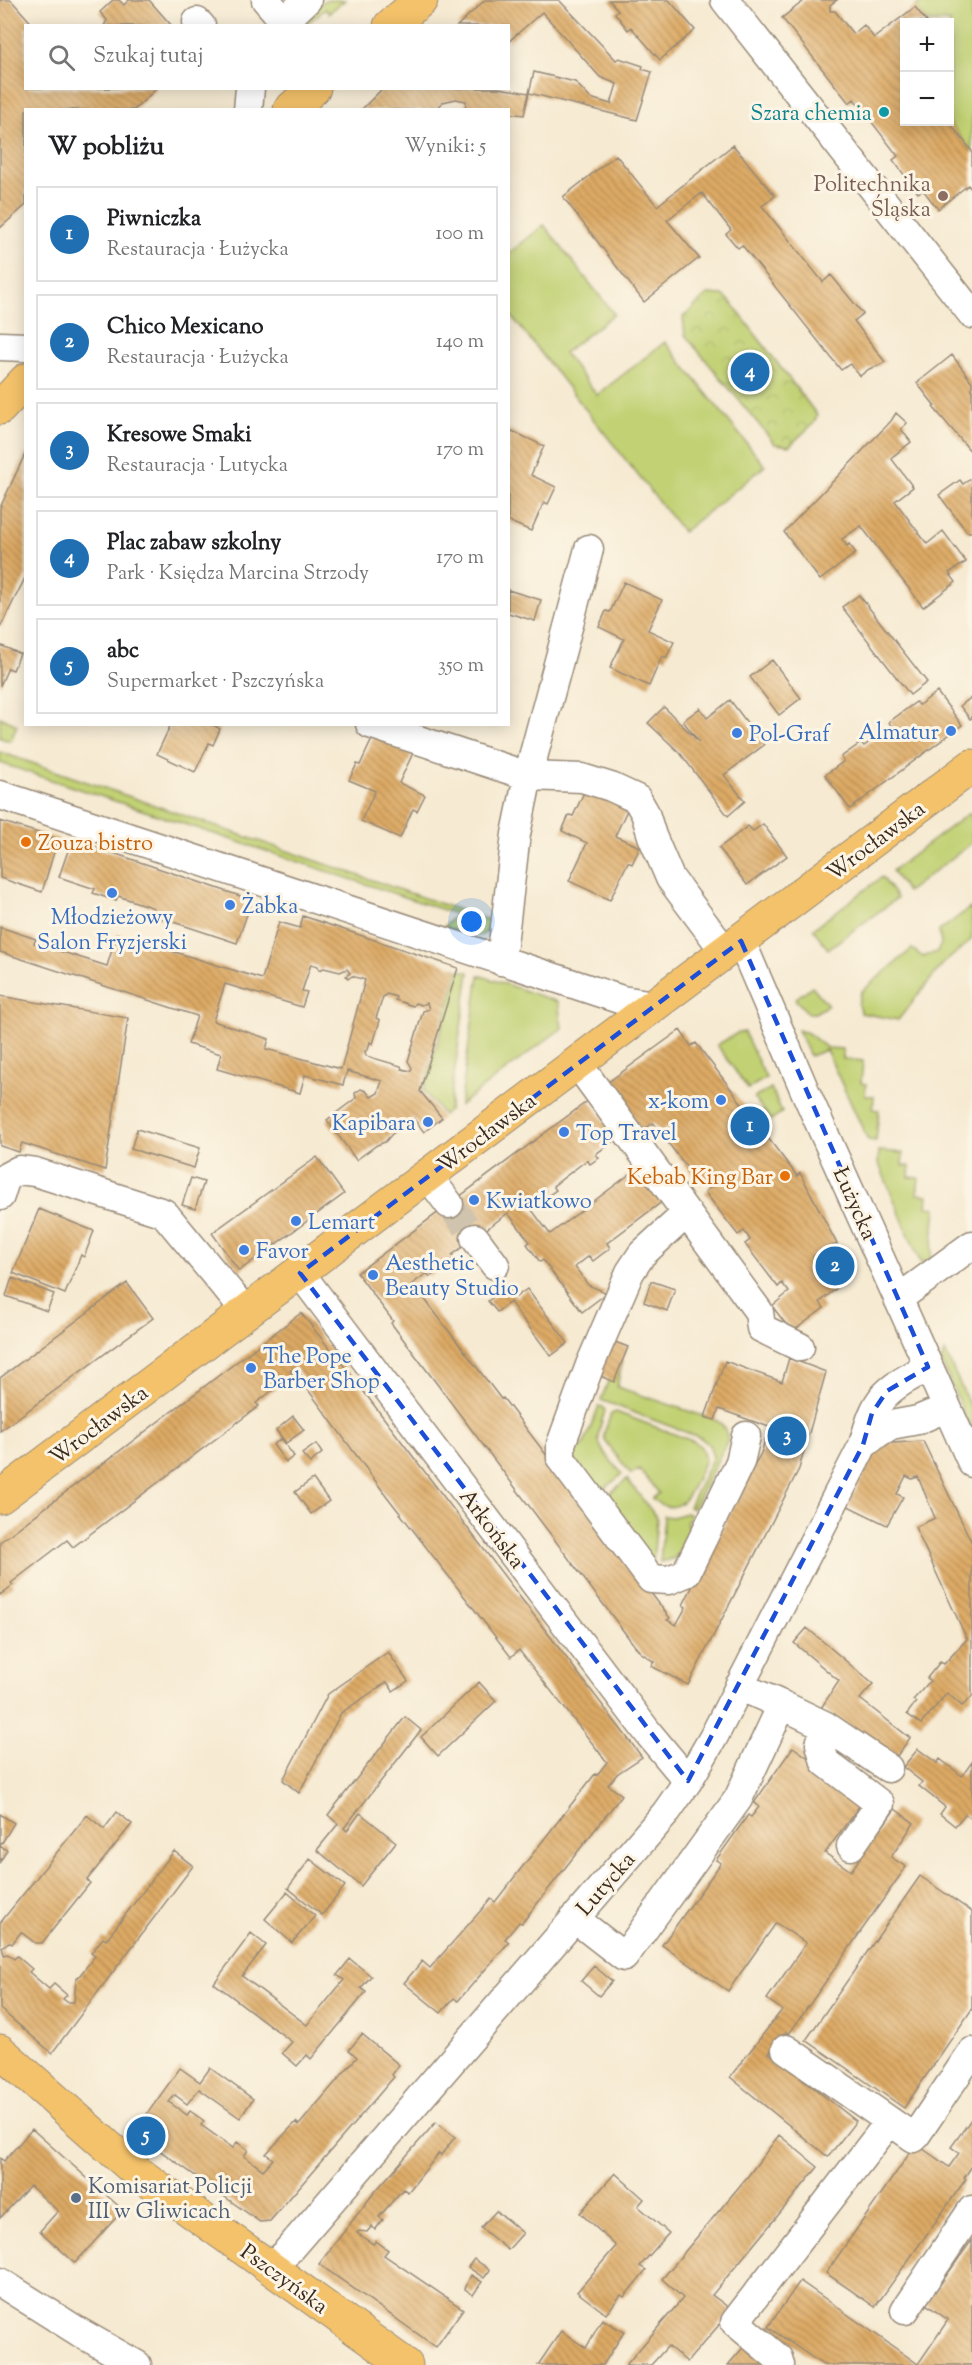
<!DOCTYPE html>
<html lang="pl">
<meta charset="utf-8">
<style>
:root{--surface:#fff;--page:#f2f2f2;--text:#202124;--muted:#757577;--line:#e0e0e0;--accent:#1f6fb2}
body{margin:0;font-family:"Sorts Mill Goudy",serif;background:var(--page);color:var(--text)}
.controls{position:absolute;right:18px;top:18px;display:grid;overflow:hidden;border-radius:0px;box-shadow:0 3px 15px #0003}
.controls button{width:54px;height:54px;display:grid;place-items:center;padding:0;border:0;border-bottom:2px solid var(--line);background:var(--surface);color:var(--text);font:30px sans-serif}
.you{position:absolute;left:472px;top:922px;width:21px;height:21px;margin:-15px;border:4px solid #fff;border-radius:50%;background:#1a73e8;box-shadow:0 0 0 9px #1a73e833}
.badge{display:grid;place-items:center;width:39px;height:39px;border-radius:50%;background:var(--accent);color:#fff;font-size:20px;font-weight:700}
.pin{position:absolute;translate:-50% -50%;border:3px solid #fff;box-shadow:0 2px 6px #0006}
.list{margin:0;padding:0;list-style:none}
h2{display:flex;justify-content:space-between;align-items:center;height:78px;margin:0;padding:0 24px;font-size:26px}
h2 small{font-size:20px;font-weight:400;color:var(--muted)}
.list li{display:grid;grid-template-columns:39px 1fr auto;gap:18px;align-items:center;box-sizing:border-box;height:96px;margin:0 12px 12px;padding:0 12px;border:2px solid var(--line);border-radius:0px}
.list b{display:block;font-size:22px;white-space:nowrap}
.list p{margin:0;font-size:20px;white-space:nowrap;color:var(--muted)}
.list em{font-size:20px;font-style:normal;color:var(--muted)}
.icon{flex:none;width:33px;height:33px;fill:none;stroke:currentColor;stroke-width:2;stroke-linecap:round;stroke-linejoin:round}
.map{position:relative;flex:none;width:972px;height:2365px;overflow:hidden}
.search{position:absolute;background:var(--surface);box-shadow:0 3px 15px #0003;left:24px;top:24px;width:486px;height:66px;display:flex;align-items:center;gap:15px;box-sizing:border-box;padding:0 21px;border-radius:0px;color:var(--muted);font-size:22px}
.panel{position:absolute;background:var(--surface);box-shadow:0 3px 15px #0003;left:24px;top:108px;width:486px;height:618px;border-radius:0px}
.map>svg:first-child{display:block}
.grass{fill:#c1d173;stroke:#7e7e48;stroke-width:1.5}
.park{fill:url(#park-crowns);stroke:#7e7e48;stroke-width:1.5}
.building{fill:url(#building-back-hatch);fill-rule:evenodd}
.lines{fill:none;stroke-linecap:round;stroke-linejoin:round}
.minor-tunnel{stroke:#d1c4ae;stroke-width:28;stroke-dasharray:28 14;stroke-linecap:butt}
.minor-casing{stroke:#988a78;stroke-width:31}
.major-casing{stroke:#988a78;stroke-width:35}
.minor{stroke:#fff;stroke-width:28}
.major{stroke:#f4c26a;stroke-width:33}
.marked{fill:none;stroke:#1d4ed8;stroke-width:4.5;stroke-dasharray:12 8;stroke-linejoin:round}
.culture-dot{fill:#0f9aa8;stroke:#fcf5e5;stroke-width:2}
.education-dot{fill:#8d6e63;stroke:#fcf5e5;stroke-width:2}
.shop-dot{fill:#3f7fe0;stroke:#fcf5e5;stroke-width:2}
.food-dot{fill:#e8710a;stroke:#fcf5e5;stroke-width:2}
.service-dot{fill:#5c6f8a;stroke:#fcf5e5;stroke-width:2}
.labels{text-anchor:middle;stroke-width:6;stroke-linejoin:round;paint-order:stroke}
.culture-label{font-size:22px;fill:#0d838f;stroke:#fcf5e5;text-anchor:end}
.education-label{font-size:22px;fill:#785e54;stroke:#fcf5e5;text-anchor:end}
.shop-label{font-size:22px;fill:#366cbe;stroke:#fcf5e5;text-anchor:start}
.street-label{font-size:22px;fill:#3b2a1e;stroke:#fcf5e5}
.food-label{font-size:22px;fill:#c56008;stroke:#fcf5e5;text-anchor:start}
.service-label{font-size:22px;fill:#4e5e75;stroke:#fcf5e5;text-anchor:start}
</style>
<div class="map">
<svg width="972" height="2365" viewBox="0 0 972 2365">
<defs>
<pattern id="park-crowns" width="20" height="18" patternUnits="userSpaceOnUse" patternTransform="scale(1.5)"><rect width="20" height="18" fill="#c1d173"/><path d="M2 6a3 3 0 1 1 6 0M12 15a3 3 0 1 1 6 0" fill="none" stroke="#a7b463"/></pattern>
<pattern id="building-back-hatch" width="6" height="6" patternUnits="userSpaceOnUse" patternTransform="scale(1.5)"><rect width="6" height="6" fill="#ddaa65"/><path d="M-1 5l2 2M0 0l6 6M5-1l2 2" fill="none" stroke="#b48b53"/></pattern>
</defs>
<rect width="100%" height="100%" fill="#fcf5e5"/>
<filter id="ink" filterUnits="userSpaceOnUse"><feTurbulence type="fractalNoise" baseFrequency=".0167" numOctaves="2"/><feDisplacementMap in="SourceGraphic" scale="12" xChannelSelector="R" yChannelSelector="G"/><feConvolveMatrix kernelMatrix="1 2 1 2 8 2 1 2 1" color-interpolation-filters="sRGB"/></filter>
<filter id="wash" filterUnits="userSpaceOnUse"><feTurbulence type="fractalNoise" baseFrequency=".008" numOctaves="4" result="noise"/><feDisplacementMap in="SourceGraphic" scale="24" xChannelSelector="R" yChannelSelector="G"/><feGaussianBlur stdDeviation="1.35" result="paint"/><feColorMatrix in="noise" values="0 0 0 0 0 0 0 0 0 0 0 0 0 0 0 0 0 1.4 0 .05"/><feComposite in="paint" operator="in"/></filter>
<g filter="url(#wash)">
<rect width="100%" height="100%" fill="#f6ead2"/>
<path class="grass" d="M325 0H345L329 13 326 9 305 25 294 26Z
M923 0H972V151L949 122 950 22H927L915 7Z
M544 225 614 314 564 353 597 395 665 342 765 466 683 532 509 313V253Z
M0 717 17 725 11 741 0 738Z
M0 752 491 921C488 947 460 932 444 927L456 914 0 763Z
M969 813 972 817V843L907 892 892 871Z
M882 877 897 898 828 949 813 929Z
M970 908 972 912V939L943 964 898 1020 861 1013 858 1005 861 992 912 949 923 957 937 952 941 944 939 931Z
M459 970 469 972 449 1110 443 1115 423 1090Z
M479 975 558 1002 562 1028 460 1105Z
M812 986 828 1005 815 1013H808L795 999Z
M798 1030 808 1033 827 1048 843 1049V1059L863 1061 861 1083 866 1084 865 1096H874L873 1109 879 1110 876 1141 868 1140 826 1050 810 1056Z
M739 1032H744L766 1078 748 1089 717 1045Z
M771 1088 782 1112 771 1120 754 1098Z
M879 1151 903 1153 902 1166H910L909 1177 919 1178 917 1194 928 1195 927 1207 936 1208 931 1258 921 1264 878 1162Z
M945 1352 972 1410V1432L941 1361Z
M623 1360 617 1387 715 1420C724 1424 726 1430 728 1440L693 1509 689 1507 713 1457 709 1445 701 1438 601 1400 609 1379 614 1381Z
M599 1406 603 1407 605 1411C592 1448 600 1446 622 1474L599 1494 568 1452V1441L583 1447Z
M616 1412 695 1442 701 1447 705 1460C694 1482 684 1524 652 1499L659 1493 639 1469 631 1474 605 1441 604 1433 611 1414Z
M627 1479 657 1518 653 1562 603 1499Z
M686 1513 690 1515 686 1523 692 1527 675 1558 660 1562 664 1516 672 1517Z"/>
<path class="park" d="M708 294 723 295 730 301 817 415 814 423 789 446 775 444 685 335 683 317Z"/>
<g id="blocks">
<path class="building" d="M0 0H11L34 26H26V88H157L134 110H26V205L0 228Z
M113 0H119L124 5 129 0H149L172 26H104L107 20 100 12Z
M485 0H559L616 60 619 58 643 66 642 69 652 72 637 120 529 93 534 72 575 82 590 98 611 104 617 84 600 77 542 12 508 42V26H457Z
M609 0H669L695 30 660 60 631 27 628 30 615 13 618 10Z
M805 0H837L830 5V11H835L853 34 864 25 874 38 915 7 927 22H904V122H949L972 151V190L968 185 938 209 923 190 918 193 893 160 898 156 854 99 849 103 782 18Z
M383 88H499L529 93 524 115 508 113V110H465L466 101 456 99 443 102 434 110H361Z
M733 145 775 196 762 206 823 282 831 275 863 314 854 321 885 362 878 366 869 369 860 376 850 364 841 370 742 245 738 248 726 234 731 230 702 193 667 220 699 258 644 302 563 197 616 155 657 206Z
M952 355 972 382V453L933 407 935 406 917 383Z
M896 413 907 423 901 429 911 442 891 458 913 487 895 501 927 544 943 531 966 562 949 573 956 582 923 607 861 526 842 539 847 546 849 544 856 553 820 580 784 532 891 421Z
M508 429 544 446 531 475 556 487 548 504 544 502 531 531 508 521Z
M26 452V576L0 628V508Z
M972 478V531L971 532H967L939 495 960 480 963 484Z
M624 582 662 600 648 630 674 642 666 658 662 656 649 686 610 668 624 639 599 627 606 611 610 612Z
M508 590 541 600 535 621 508 613Z
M859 595 927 682 910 695 842 607Z
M0 645 20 654 13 670 8 668 0 686Z
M772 660 801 698 779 715 750 677Z
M937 692 962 725 850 809 825 775 844 761 841 757 861 743 864 746 891 726 889 722 916 702 919 705Z
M972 697V718L970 719 960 706Z
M730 700 764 745 724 775 745 801 728 816 680 753 648 723 664 707 699 742 683 721 700 708 707 718Z
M171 724H212L220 729 213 745 209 743 195 772 157 754Z
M374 735 413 753 399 783 425 795 417 811 413 809 400 838 361 821 375 791 349 780 357 764 360 765Z
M587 786 629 806 615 836 640 847 632 864 628 862 610 900 569 881 587 843 562 831 569 815 573 816Z
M0 821 58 839 42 892 0 878Z
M763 824 787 856 747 885 719 848 748 826 753 831Z
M72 839 252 900 237 943 152 915 154 908 118 896 116 901 93 893 95 889 59 877Z
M303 916 458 968 420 1091 442 1118 424 1132 413 1118 391 1135 385 1142 377 1145 356 1160 327 1120 356 1098 355 1093 361 1089 366 1091 371 1097 378 1093 382 1081 347 1071 343 1085 305 1075 300 1093 217 1069 221 1054 188 1044 197 1016 0 952V927L36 939 34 943 107 966 117 934 262 979 279 922 300 928ZM311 964 318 966 319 970 324 968 340 972 347 969 350 973 346 976 348 979 352 976 365 980 341 1069 266 1049 269 1039 213 1021 225 984 302 1007 307 992 302 991ZM387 994 396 997 395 1000 413 1006 415 1003 421 1005 427 1003 429 1009 423 1011 408 1061 412 1068 411 1071 402 1069 401 1066 366 1056 365 1051 368 1050 370 1042 373 1044 380 1020 376 1018 383 997Z
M0 996 128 1018 105 1170 22 1143 19 1152 0 1146Z
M680 1030 691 1046 696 1043 797 1176 800 1173 837 1244 822 1252 821 1250 813 1257 837 1288 820 1302 824 1308 792 1332 772 1306 789 1292 782 1283 778 1287 745 1244 750 1240 747 1235 744 1231 738 1235 705 1192 711 1187 706 1180 700 1184 665 1139 671 1134 666 1127 660 1131 653 1123 642 1131 607 1083Z
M589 1100 617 1138 596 1154 599 1158 590 1164 587 1160 553 1186 556 1190 546 1197 543 1193 528 1205 550 1234 638 1168 663 1201 607 1243 610 1248 593 1261 589 1256 575 1267 588 1285 607 1293 582 1312 543 1260 540 1262 527 1244 530 1242 508 1213 452 1255 455 1258 430 1277 427 1273 411 1285 421 1299 423 1297 501 1399 503 1398 670 1618 667 1620 676 1625 686 1607 683 1605 761 1453 769 1427 719 1409 715 1420 705 1417 725 1361 782 1382 789 1358 826 1372 799 1469 688 1685 651 1666 654 1662 640 1652 634 1645 391 1323 393 1321 357 1273Z
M137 1129 200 1148 194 1168 131 1149Z
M317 1157 344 1194 239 1271 212 1233Z
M191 1178 204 1182 195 1209 182 1205Z
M39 1209 94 1231 84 1257 81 1255 65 1294 13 1273Z
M836 1247 853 1271 836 1283 819 1261Z
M12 1278 54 1294 47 1311 6 1296Z
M651 1281 675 1289 667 1311 644 1302Z
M127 1283 153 1318 0 1431V1378Z
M507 1286 516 1297 527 1289 568 1343 551 1356 510 1302 497 1312 488 1301Z
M301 1313 351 1375 642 1757 617 1774 608 1785 622 1795 522 1923 519 1922 505 1939 509 1942 458 2001 454 1998 441 2013 404 1983 422 1961 430 1968 491 1899 495 1902 595 1774 597 1775 607 1762 519 1650 511 1657 382 1490 300 1379 303 1378 295 1367 290 1371 293 1375 256 1403 259 1406 73 1547 67 1540 11 1583 13 1585 0 1595V1542Z
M610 1340 628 1347 614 1382 596 1374Z
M293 1416 304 1430 286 1443 276 1430Z
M281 1439 294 1456 286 1462 273 1445Z
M923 1441 972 1543V1697L962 1706 947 1693 921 1724 907 1714 916 1702 913 1700 930 1681 927 1678 940 1662 944 1664 967 1639 915 1527 935 1518 918 1477 912 1479 906 1476 897 1494 903 1497 887 1525 848 1506 878 1444Z
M316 1444 322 1453 310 1463 302 1454Z
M313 1479 329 1501 311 1514 295 1492Z
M807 1628 873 1684 860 1699 910 1738 897 1756 821 1708 839 1681 794 1643Z
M388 1652 408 1681 393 1691 387 1682 341 1713 299 1793 283 1780 328 1694Z
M479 1682 496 1701 438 1756 421 1737Z
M405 1717 421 1730 344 1828 347 1831 360 1813 396 1842 361 1886 317 1850 338 1824 328 1815Z
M793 1747 865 1798 825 1853 851 1871 895 1809 914 1823 891 1857 906 1867 789 2034 786 2032 769 2053 856 2121 828 2157 730 2077 782 2010 767 1999 806 1943 776 1923 728 1991 662 1945 721 1863 716 1860 748 1815 751 1817 759 1807 754 1803Z
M918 1749 937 1763 940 1759 962 1776 972 1762V1819L965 1814 955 1826 940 1814 945 1807 919 1786 922 1782 903 1767Z
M117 1812 132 1824 87 1880 90 1883 42 1943H35L21 1932 12 1944 9 1942 2 1947 4 1955 8 1954 14 1959 17 1956 32 1969 29 1972 49 1989 54 1984 67 1995 63 1999 67 2002H74L76 1980 95 1956 91 1953 103 1938 106 1940 174 1851 193 1866 52 2053 0 2009V1923L87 1815 104 1829Z
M0 1814 14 1823 0 1846 7 1850 0 1862Z
M310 1859 345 1886 322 1915 288 1888Z
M920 1876 972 1912V2009L904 2108 806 2040Z
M287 1892 315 1916 292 1943 265 1919Z
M251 1933 266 1945 242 1976 307 2025 344 1980 337 1975 350 1959 371 1976 361 1988 366 1992 311 2059 307 2055 297 2066 282 2053 292 2042 214 1983Z
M594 1966 612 1981 599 1996 581 1981Z
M362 2034 399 2065 392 2075 394 2077 270 2221 260 2222 134 2132 180 2068 200 2082 210 2068 253 2099 240 2118 199 2089 187 2104 175 2095 169 2102 187 2115 190 2111 204 2121 201 2125 233 2148 237 2142 248 2150 244 2156 263 2170 273 2159 266 2154 296 2122 299 2125 357 2057 349 2050Z
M972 2118V2166L964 2178 966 2179 875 2307 826 2273 916 2144 949 2167 959 2153 951 2147Z
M436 2122 455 2137 441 2155 439 2153 408 2192 403 2189 379 2217 383 2220 375 2230 372 2226 367 2232 359 2231 357 2233 373 2244 376 2241 388 2250 384 2255 463 2309 436 2347 319 2264 373 2194Z
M32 2129 123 2210 75 2263 40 2231 58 2211 30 2186 0 2218V2158L4 2161Z
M779 2135 818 2167 712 2295 732 2310 687 2362 668 2346 651 2365H626L683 2298 662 2279 748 2176Z
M615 2173 644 2199 638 2206 669 2233 640 2266 646 2270 624 2297 621 2295 606 2314 577 2292 616 2246 580 2213Z
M496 2211 523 2233 508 2250 481 2228Z
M972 2240V2365H823L768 2327 800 2281 918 2364 948 2320 926 2304Z
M474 2259 490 2270 484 2278 468 2267Z
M471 2275 482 2282 473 2295 465 2289Z
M602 2319 624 2332 603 2365H538L561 2331 586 2348Z
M747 2343 764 2365H728Z"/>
</g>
</g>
<g filter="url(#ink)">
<use href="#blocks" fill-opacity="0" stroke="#988a78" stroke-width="1.5"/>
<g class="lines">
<path class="minor-tunnel" d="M449 1204 475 1238"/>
<g class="minor-casing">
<path id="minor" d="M266 0 284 21
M725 0 972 314
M197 22 201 26
M279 26 307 0
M248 110 250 88
M0 346 26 347
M370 724 528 776 582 778 611 787 637 799 645 813 652 836 670 878 726 953
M0 795 622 1000 654 1005
M741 941 805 1091 972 1463
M501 961 516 834 528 776 589 549
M577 1063 759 1312 761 1328 800 1347
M428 1176 449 1204
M0 1196 6 1177 19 1170 35 1172 164 1213 246 1312
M687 1213 642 1254 630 1272 590 1365 561 1444V1459L651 1579 669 1580 686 1573 740 1462 746 1436
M475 1238 495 1265
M300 1273 649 1734 688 1781
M898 1299 972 1245
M863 1445 878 1433 891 1425 918 1420 946 1408
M782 1705 826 1726 888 1768
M826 1726 820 1744 825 1762 880 1804 851 1846
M574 1918 624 1957 738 1799 782 1705 739 1686
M786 2049 914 2138 972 2052
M272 2269 665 1814 688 1781 713 1738 863 1445C877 1395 882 1392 928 1367
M0 2282 79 2332 137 2365
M905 2310 972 2210
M780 2365 778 2358 735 2322 890 2121"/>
</g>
<g class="major-casing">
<path id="major" d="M390 26 421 0
M290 110 314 88
M0 408 26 380
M0 1497 972 766
M0 2051 138 2173 406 2365"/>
</g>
<use href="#minor" class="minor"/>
<use href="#major" class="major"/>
</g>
</g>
<path class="marked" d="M741 941 928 1367 887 1391 872 1413 863 1445 688 1781 300 1273Z"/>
<circle class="culture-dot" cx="884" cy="112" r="6"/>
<circle class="education-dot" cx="943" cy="196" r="6"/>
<g class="shop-dot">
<circle cx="951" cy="731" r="6"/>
<circle cx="737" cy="733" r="6"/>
<circle cx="112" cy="893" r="6"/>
<circle cx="230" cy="905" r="6"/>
<circle cx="721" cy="1100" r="6"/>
<circle cx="428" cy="1122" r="6"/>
<circle cx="564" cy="1132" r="6"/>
<circle cx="474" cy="1200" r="6"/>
<circle cx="296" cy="1221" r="6"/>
<circle cx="244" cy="1250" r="6"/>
<circle cx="373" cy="1275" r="6"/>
<circle cx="251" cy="1368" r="6"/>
</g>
<g class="food-dot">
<circle cx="26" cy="842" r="6"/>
<circle cx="785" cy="1176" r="6"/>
</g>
<circle class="service-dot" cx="76" cy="2198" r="6"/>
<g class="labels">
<g class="culture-label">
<text x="872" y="120">Szara chemia</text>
</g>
<g class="education-label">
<text x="931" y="191">Politechnika<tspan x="931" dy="25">Śląska</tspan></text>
</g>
<g class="shop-label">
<text x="939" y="739" text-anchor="end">Almatur</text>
<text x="749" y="741">Pol-Graf</text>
<text x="242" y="913">Żabka</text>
<text x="112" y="924" text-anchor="middle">Młodzieżowy<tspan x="112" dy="25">Salon Fryzjerski</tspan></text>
<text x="709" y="1108" text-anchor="end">x-kom</text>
<text x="416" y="1130" text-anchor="end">Kapibara</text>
<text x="576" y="1140">Top Travel</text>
<text x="486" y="1208">Kwiatkowo</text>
<text x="308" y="1229">Lemart</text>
<text x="256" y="1258">Favor</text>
<text x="385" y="1270">Aesthetic<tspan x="385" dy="25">Beauty Studio</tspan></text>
<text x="263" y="1363">The Pope<tspan x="263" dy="25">Barber Shop</tspan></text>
</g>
<g class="street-label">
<text transform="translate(875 840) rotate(-37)" y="8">Wrocławska</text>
<text transform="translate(486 1132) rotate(-37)" y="8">Wrocławska</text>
<text transform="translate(856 1203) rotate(66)" y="8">Łużycka</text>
<text transform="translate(98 1424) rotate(-37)" y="8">Wrocławska</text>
<text transform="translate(493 1528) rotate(53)" y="8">Arkońska</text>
<text transform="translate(605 1883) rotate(-49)" y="8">Lutycka</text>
<text transform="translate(285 2278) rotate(36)" y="8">Pszczyńska</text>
</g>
<g class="food-label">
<text x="38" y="850">Zouza bistro</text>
<text x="773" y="1184" text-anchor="end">Kebab King Bar</text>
</g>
<g class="service-label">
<text x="88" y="2193">Komisariat Policji<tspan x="88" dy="25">III w Gliwicach</tspan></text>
</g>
</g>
</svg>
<div class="controls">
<button>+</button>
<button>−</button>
</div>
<div class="you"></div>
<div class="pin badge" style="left:750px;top:1126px">1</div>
<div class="pin badge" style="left:835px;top:1266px">2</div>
<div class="pin badge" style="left:787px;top:1436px">3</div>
<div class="pin badge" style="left:750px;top:372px">4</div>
<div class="pin badge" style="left:146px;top:2136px">5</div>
<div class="search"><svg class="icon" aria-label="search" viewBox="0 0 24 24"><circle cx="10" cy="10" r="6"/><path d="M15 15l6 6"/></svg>Szukaj tutaj</div>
<section class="panel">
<h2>W pobliżu<small>Wyniki: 5</small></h2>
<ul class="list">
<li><span class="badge">1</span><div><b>Piwniczka</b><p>Restauracja · Łużycka</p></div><em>100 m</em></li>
<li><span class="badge">2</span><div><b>Chico Mexicano</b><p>Restauracja · Łużycka</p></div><em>140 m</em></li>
<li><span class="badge">3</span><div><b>Kresowe Smaki</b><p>Restauracja · Lutycka</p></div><em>170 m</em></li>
<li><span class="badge">4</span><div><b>Plac zabaw szkolny</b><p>Park · Księdza Marcina Strzody</p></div><em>170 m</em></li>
<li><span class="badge">5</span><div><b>abc</b><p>Supermarket · Pszczyńska</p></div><em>350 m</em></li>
</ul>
</section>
</div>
